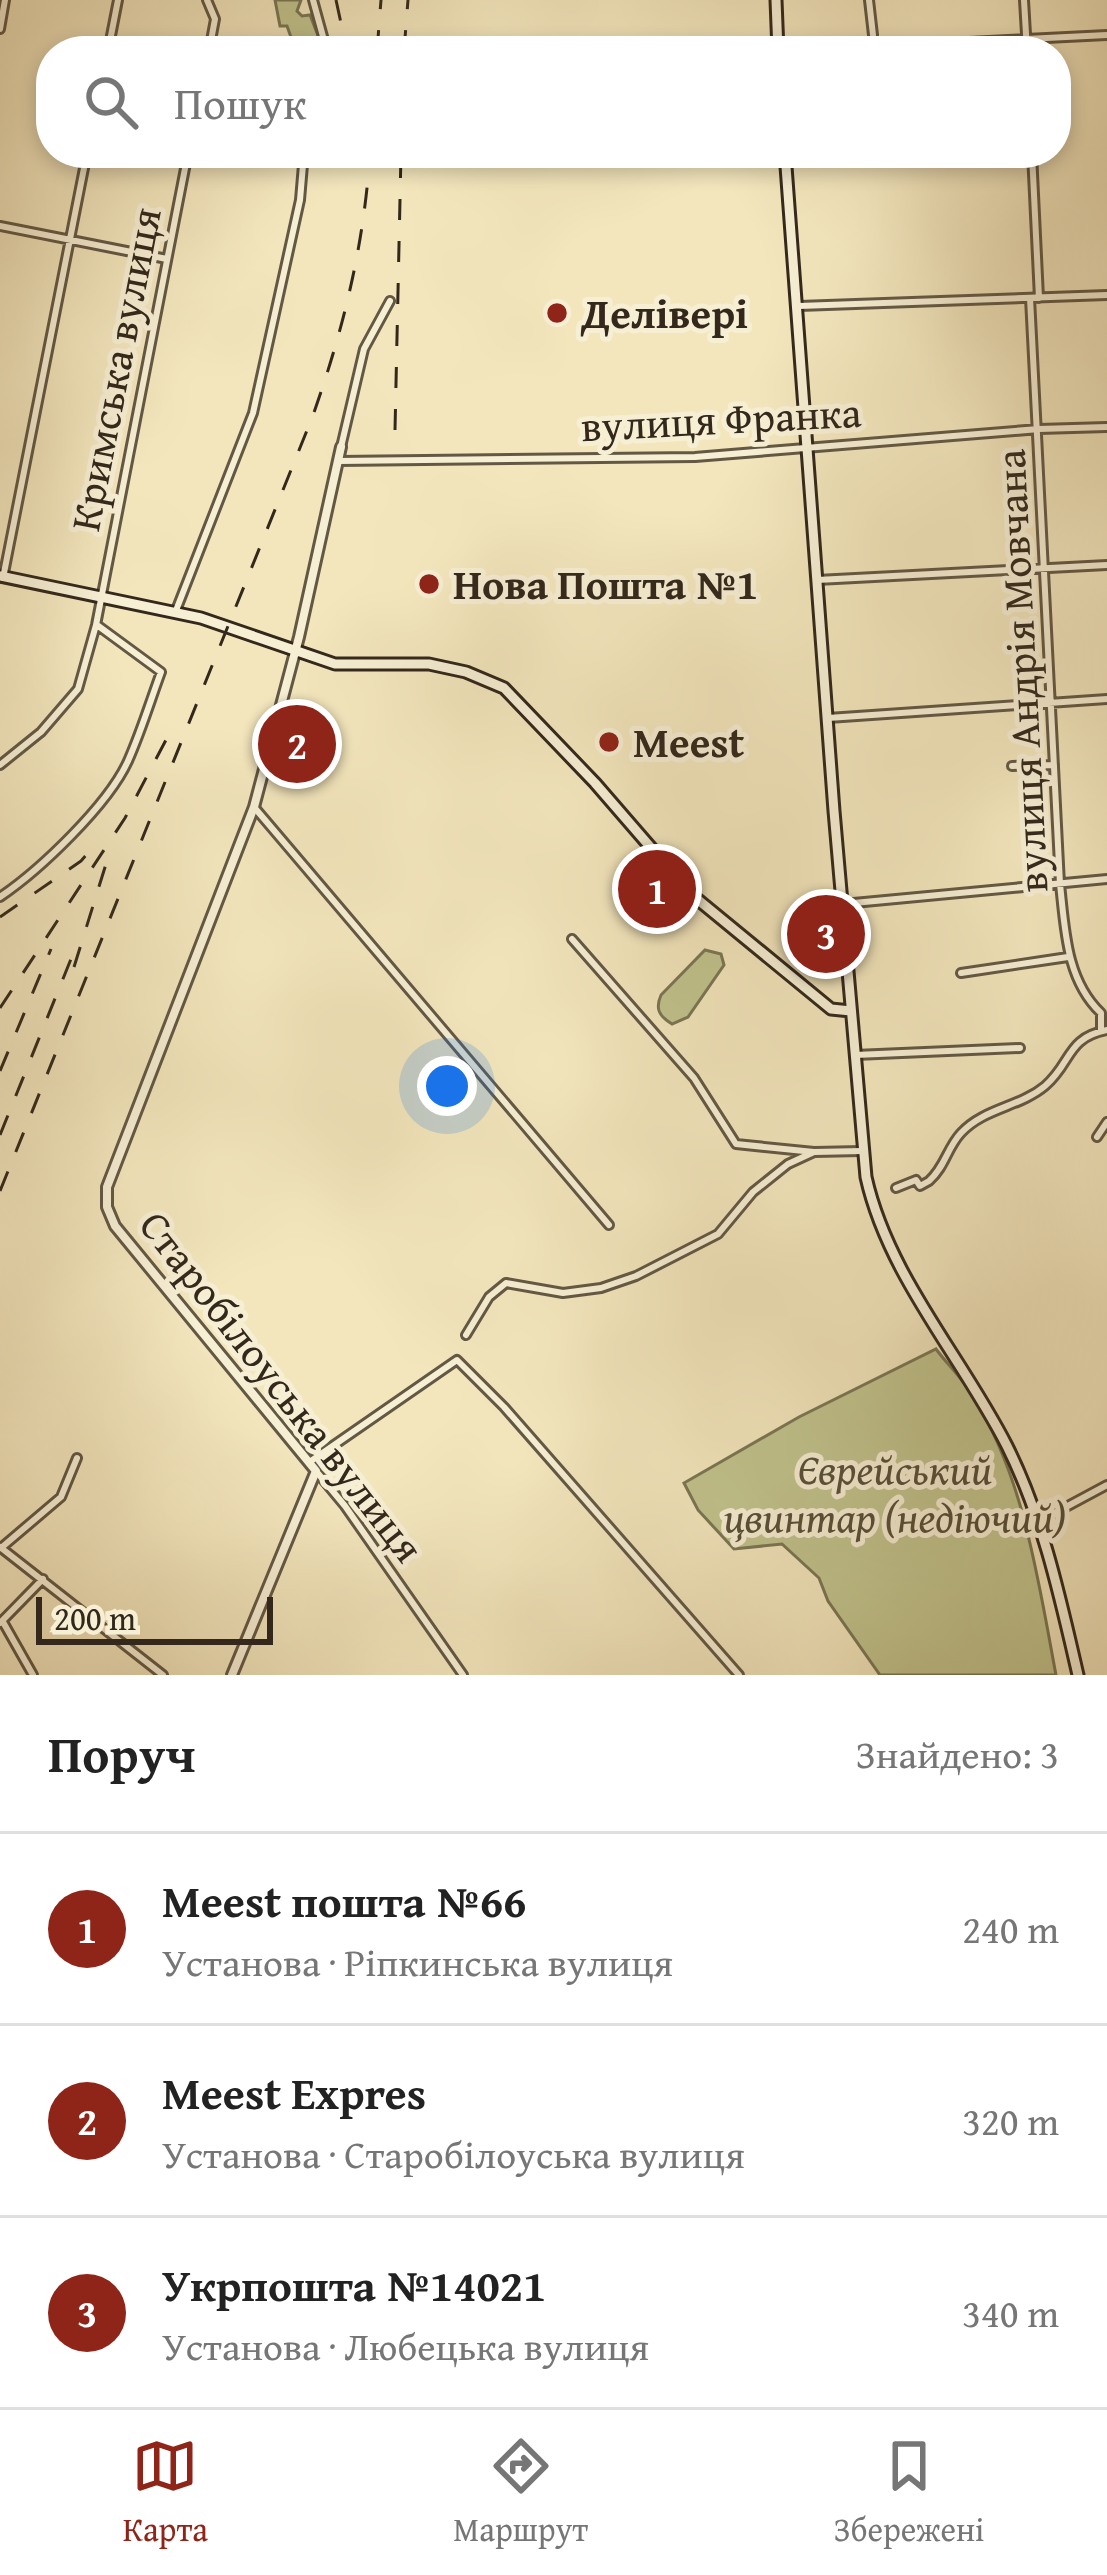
<!DOCTYPE html>
<html lang="uk">
<meta charset="utf-8">
<style>
:root{--surface:#fff;--page:#f6f6f6;--text:#222;--muted:#767676;--line:#e0e0e0;--accent:#8f2418}
body{margin:0;font-family:"Gentium Book Plus",serif;background:var(--page);color:var(--text)}
.scale{position:absolute;left:36px;bottom:30px;width:237px;box-sizing:border-box;padding-left:12px;border:6px solid #33281b;border-top:0;font-size:33px;line-height:42px;white-space:nowrap;color:#33281b;-webkit-text-stroke:9px #f7efd4;paint-order:stroke}
.you{position:absolute;left:447px;top:1086px;width:42px;height:42px;margin:-30px;border:9px solid #fff;border-radius:50%;background:#1a73e8;box-shadow:0 0 0 18px #1a73e833}
.badge{display:grid;place-items:center;width:78px;height:78px;border-radius:50%;background:var(--accent);color:#fff;font-size:39px;font-weight:700}
.pin{position:absolute;translate:-50% -50%;border:6px solid #fff;box-shadow:0 3px 12px #0006}
.list{margin:0;padding:0;list-style:none}
h2{display:flex;justify-content:space-between;align-items:center;height:156px;margin:0;padding:0 48px;font-size:51px}
h2 small{font-size:39px;font-weight:400;color:var(--muted)}
.list li{display:grid;grid-template-columns:78px 1fr auto;gap:36px;align-items:center;box-sizing:border-box;height:192px;padding:0 48px;border-top:3px solid var(--line)}
.list b{display:block;font-size:45px;white-space:nowrap}
.list p{margin:0;font-size:39px;white-space:nowrap;color:var(--muted)}
.list em{font-size:39px;font-style:normal;color:var(--muted)}
.icon{flex:none;width:66px;height:66px;fill:none;stroke:currentColor;stroke-width:2;stroke-linecap:round;stroke-linejoin:round}
.map{position:relative;flex:none;width:1107px;height:1675px;overflow:hidden}
.search{position:absolute;background:var(--surface);box-shadow:0 6px 18px #0003;left:36px;right:36px;top:36px;height:132px;display:flex;align-items:center;gap:30px;box-sizing:border-box;padding:0 42px;border-radius:48px;color:var(--muted);font-size:45px}
.sheet{height:732px;background:var(--surface)}
nav{display:flex;justify-content:space-around;align-items:center;box-sizing:border-box;height:168px;border-top:3px solid var(--line);background:var(--surface);font-size:33px;color:var(--muted)}
nav a{display:grid;justify-items:center;gap:6px}
nav .on{color:var(--accent)}
.map>svg:first-child{display:block}
.green{fill:#c1c38d;stroke:#7a7654;stroke-width:3}
.lines{fill:none;stroke-linecap:round;stroke-linejoin:round}
.minor-casing{stroke:#635844;stroke-width:12}
.tertiary-casing{stroke:#635844;stroke-width:14}
.secondary-casing{stroke:#33281b;stroke-width:15}
.minor{stroke:#f7efd4;stroke-width:6}
.tertiary{stroke:#f7efd4;stroke-width:8}
.secondary{stroke:#f7efd4;stroke-width:9}
.rail{stroke:#33281b;stroke-width:3;stroke-dasharray:21 21;stroke-linecap:butt}
.poi-dot{fill:#8f2418;stroke:#f7efd4;stroke-width:4.5}
.labels{text-anchor:middle;stroke-width:10;stroke-linejoin:round;paint-order:stroke}
.poi-label{font-size:42px;font-weight:bold;fill:#33281b;stroke:#f7efd4;text-anchor:start}
.street-label{font-size:42px;fill:#33281b;stroke:#f7efd4}
.park-label{font-size:42px;font-style:italic;fill:#564f38;stroke:#f7efd4}
</style>
<div class="map">
<svg width="1107" height="1675" viewBox="0 0 1107 1675">
<rect width="100%" height="100%" fill="#f3e6bd"/>
<filter id="stains"><feTurbulence type="fractalNoise" baseFrequency=".00167" numOctaves="4"/><feColorMatrix values="0 0 0 0 .2 0 0 0 0 .09 0 0 0 0 .02 0 0 0 .5 -.17"/></filter>
<radialGradient id="worn" r=".72"><stop offset=".6" stop-color="#630" stop-opacity="0"/><stop offset="1" stop-color="#630" stop-opacity=".3"/></radialGradient>
<path class="green" d="M275 0H301L297 11 302 16 310 15 324 51H288L292 40 287 26H280Z
M705 950 721 954 724 965 688 1017 672 1024C659 1016 655 1009 661 995Z
M936 1349C947 1364 961 1377 971 1393 1024 1475 1038 1580 1056 1675H880L828 1601 819 1578 782 1544 734 1549 698 1510 684 1483 799 1417Z"/>
<g class="lines">
<g class="minor-casing">
<path id="minor" d="M207 0 215 19 209 51
M313 0 327 51
M869 0 873 35
M1024 0 1027 51
M0 29 5 0
M108 51 118 0
M789 51 1107 35
M1032 153 1039 298
M0 226 167 259
M1030 298 1060 884C1065 929 1066 980 1101 1013V1031
M799 306 1107 295
M341 447 364 349 390 301
M338 461 695 457 1039 429 1107 427
M3 578 87 153
M817 580 1107 565
M175 613 253 413 300 200 304 153
M828 718 1107 699
M0 765 41 732 78 689 96 625 188 153
M1012 766 1054 765
M254 807 609 1225
M0 897C40 870 108 805 128 761 141 732 150 702 161 672L97 625
M843 904 1107 879
M572 939 694 1078 736 1144 814 1152 862 1151
M961 973 1068 957
M855 1055 1020 1048
M1097 1137 1107 1122
M896 1188 916 1180 920 1186 929 1181C945 1167 947 1148 961 1133 984 1108 1020 1107 1045 1086 1072 1063 1066 1038 1107 1030
M466 1335 489 1297 506 1283 563 1293 601 1288 636 1276 718 1234 753 1192 788 1164 814 1152
M311 1461 457 1360 504 1407 739 1675
M316 1471 345 1506 463 1675
M1038 1522 1107 1485
M0 1547 163 1675
M1 1548 61 1497 77 1458
M3 1622 33 1675
M0 1623 43 1579"/>
</g>
<g class="tertiary-casing">
<path id="tertiary" d="M232 1675 316 1471 115 1226 107 1207V1187L254 807 299 637 341 447"/>
</g>
<g class="secondary-casing">
<path id="secondary" d="M776 0 778 51
M785 153 834 811 866 1177C888 1276 962 1357 1007 1446 1043 1518 1060 1597 1078 1675
M0 576 201 618 335 664H429L466 672 504 688 595 783 691 894 831 1009 851 1011"/>
</g>
<use href="#minor" class="minor"/>
<use href="#tertiary" class="tertiary"/>
<use href="#secondary" class="secondary"/>
<path class="rail" d="M336 0 347 51
M377 51 381 0
M404 51 408 0
M395 430 401 153
M0 917 81 861 95 845
M74 967 106 864
M0 1008 125 818 167 738
M0 1071 51 949
M0 1135 75 949
M0 1191 312 418C343 331 364 246 370 153"/>
</g>
<g class="poi-dot">
<circle cx="557" cy="313" r="12"/>
<circle cx="429" cy="584" r="12"/>
<circle cx="609" cy="742" r="12"/>
</g>
<g class="labels">
<g class="poi-label">
<text x="581" y="328">Делівері</text>
<text x="453" y="599">Нова Пошта №1</text>
<text x="633" y="757">Meest</text>
</g>
<g class="street-label">
<text transform="translate(115 369) rotate(-79)" y="15">Кримська вулиця</text>
<text transform="translate(721 419) rotate(-3)" y="15">вулиця Франка</text>
<text transform="translate(1021 671) rotate(-93)" y="15">вулиця Андрія Мовчана</text>
<text transform="translate(282 1386) rotate(52)" y="15">Старобілоуська вулиця</text>
</g>
<g class="park-label">
<text x="895" y="1484">Єврейський<tspan x="895" dy="48">цвинтар (недіючий)</tspan></text>
</g>
</g>
<rect width="100%" height="100%" filter="url(#stains)"/>
<rect width="100%" height="100%" fill="url(#worn)"/>
</svg>
<div class="scale">200 m</div>
<div class="you"></div>
<div class="pin badge" style="left:657px;top:889px">1</div>
<div class="pin badge" style="left:297px;top:744px">2</div>
<div class="pin badge" style="left:826px;top:934px">3</div>
<div class="search"><svg class="icon" aria-label="search" viewBox="0 0 24 24"><circle cx="10" cy="10" r="6"/><path d="M15 15l6 6"/></svg>Пошук</div>
</div>
<section class="sheet">
<h2>Поруч<small>Знайдено: 3</small></h2>
<ul class="list">
<li><span class="badge">1</span><div><b>Meest пошта №66</b><p>Установа · Ріпкинська вулиця</p></div><em>240 m</em></li>
<li><span class="badge">2</span><div><b>Meest Expres</b><p>Установа · Старобілоуська вулиця</p></div><em>320 m</em></li>
<li><span class="badge">3</span><div><b>Укрпошта №14021</b><p>Установа · Любецька вулиця</p></div><em>340 m</em></li>
</ul>
</section>
<nav>
<a class="on"><svg class="icon" aria-label="map" viewBox="0 0 24 24"><path d="M3 6l6-2 6 2 6-2v14l-6 2-6-2-6 2zM9 4v14M15 6v14"/></svg>Карта</a>
<a><svg class="icon" aria-label="directions" viewBox="0 0 24 24"><path d="M12 3l9 9-9 9-9-9zM9 14v-3h6M13 9l2 2-2 2"/></svg>Маршрут</a>
<a><svg class="icon" aria-label="saved" viewBox="0 0 24 24"><path d="M7 4h10v16l-5-4-5 4z"/></svg>Збережені</a>
</nav>
